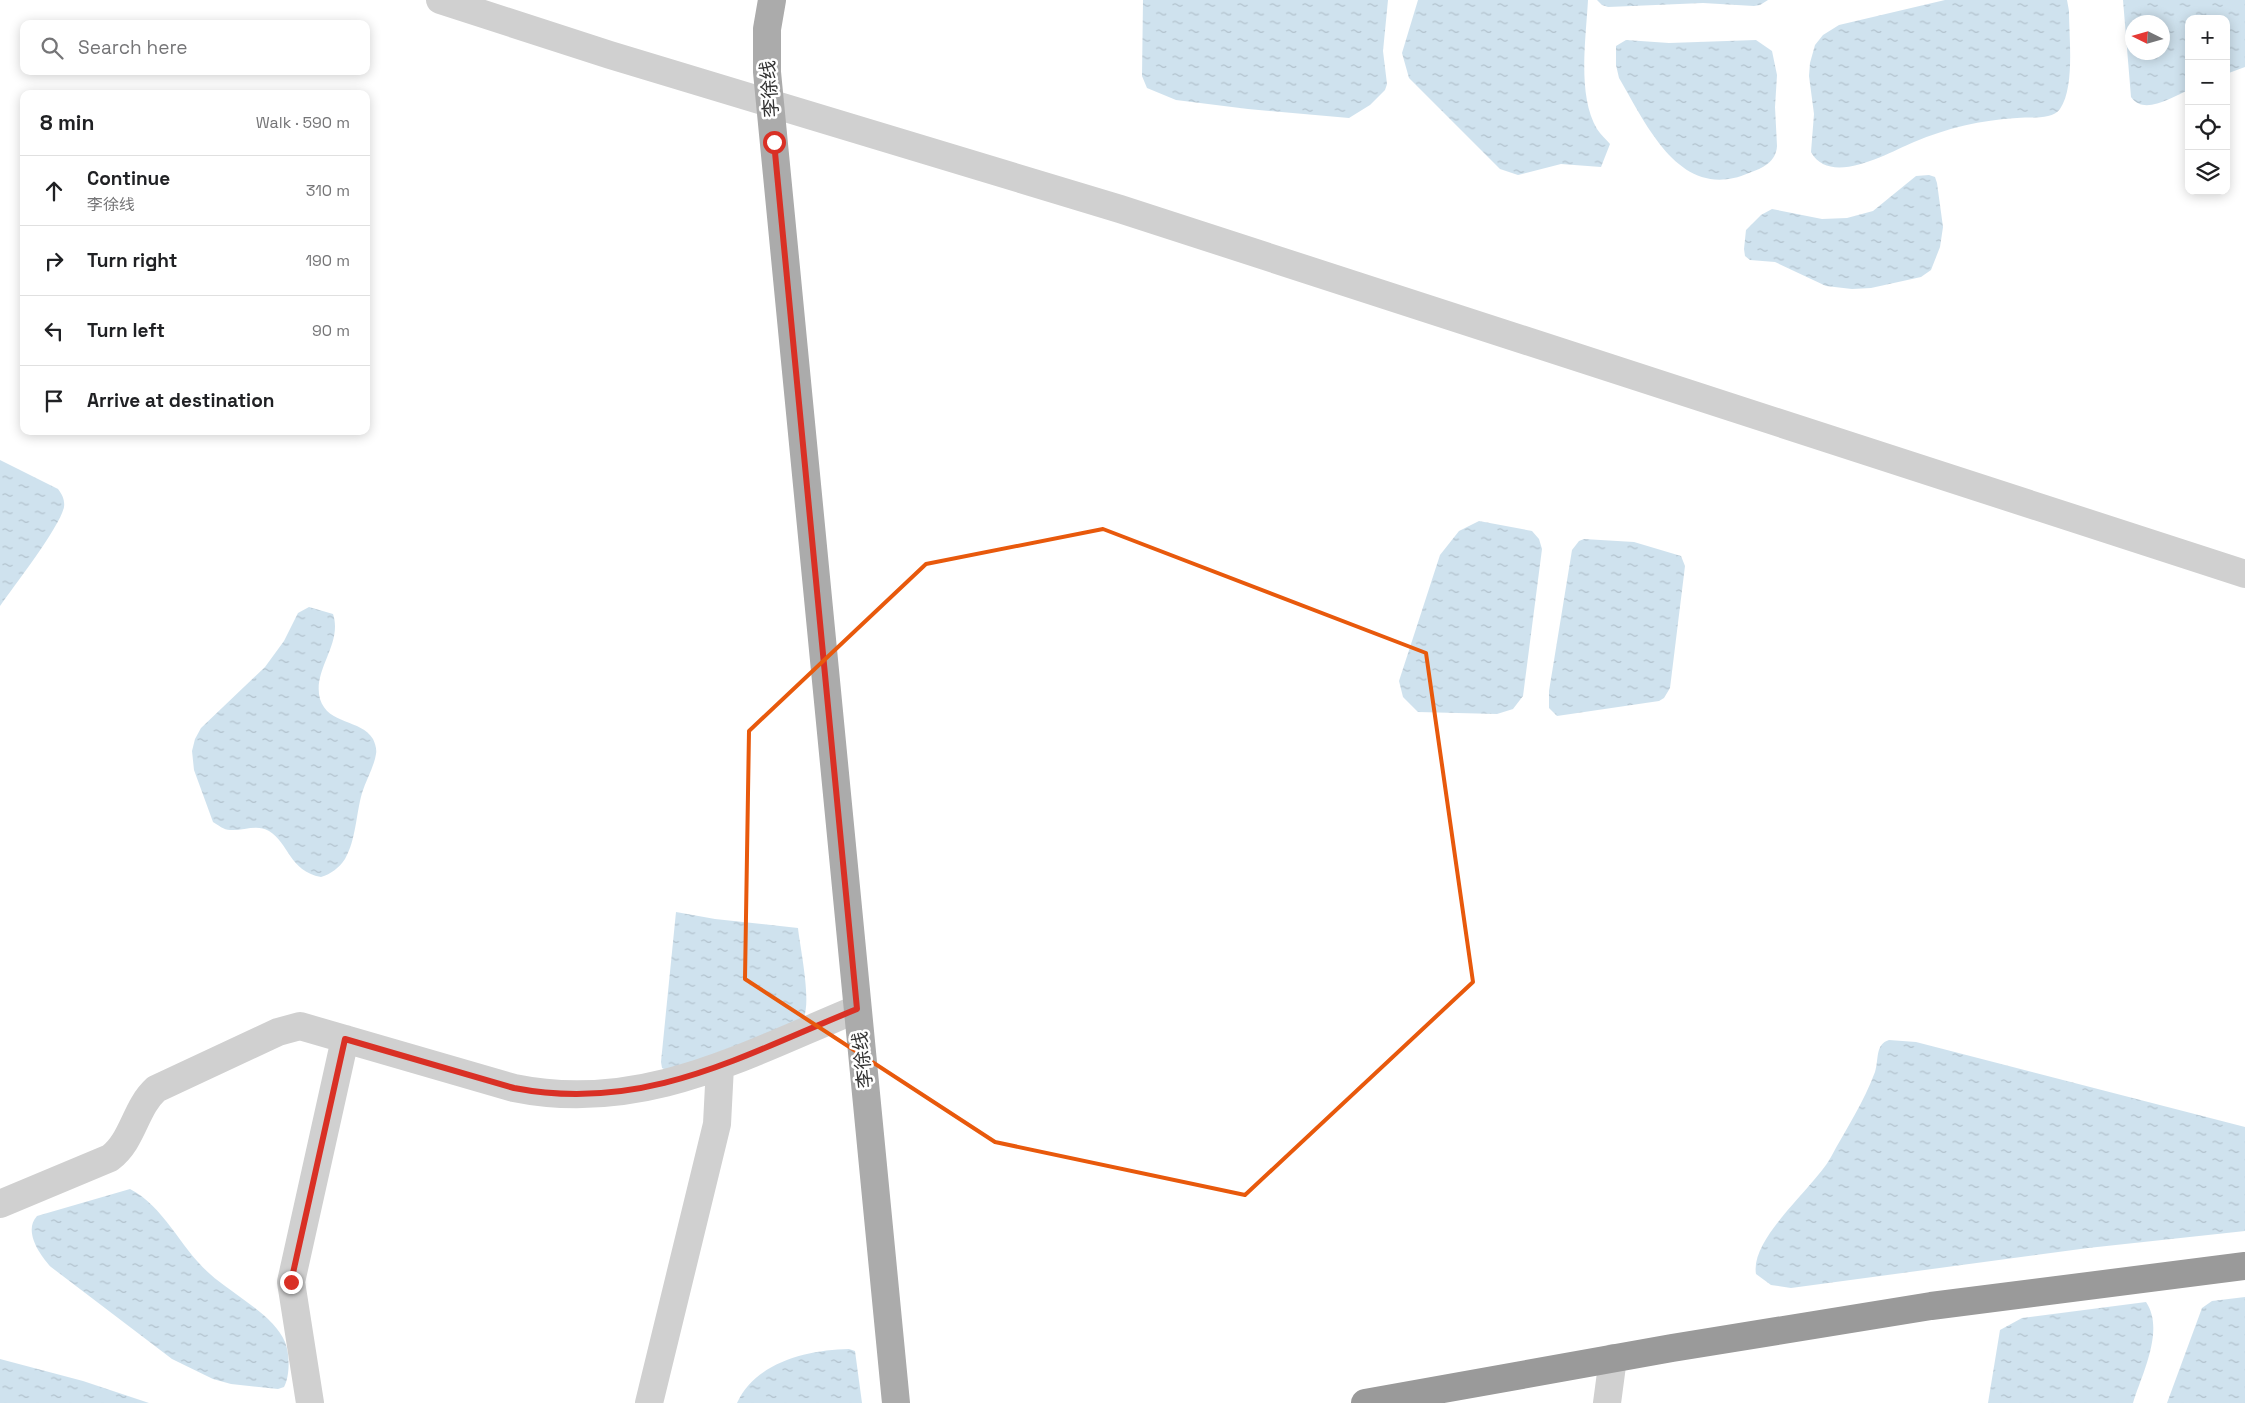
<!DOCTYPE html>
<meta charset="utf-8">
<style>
:root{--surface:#fff;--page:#f6f6f6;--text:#202124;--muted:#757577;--line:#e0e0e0}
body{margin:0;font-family:"Space Grotesk","Noto Sans SC",sans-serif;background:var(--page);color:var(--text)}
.controls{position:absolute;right:15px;top:15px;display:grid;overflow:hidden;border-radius:10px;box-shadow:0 2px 12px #0003}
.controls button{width:45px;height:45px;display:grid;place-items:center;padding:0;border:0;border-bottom:1px solid var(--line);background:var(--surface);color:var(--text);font:25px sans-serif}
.compass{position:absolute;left:2125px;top:15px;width:45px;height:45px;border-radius:50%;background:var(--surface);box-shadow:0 2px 12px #0003;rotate:275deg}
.stop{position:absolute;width:15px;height:15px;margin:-11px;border:4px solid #d93025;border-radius:50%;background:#fff}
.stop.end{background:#d93025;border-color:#fff;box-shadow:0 1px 5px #0008}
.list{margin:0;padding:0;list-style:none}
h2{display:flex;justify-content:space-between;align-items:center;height:65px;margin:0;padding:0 20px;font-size:21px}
h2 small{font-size:16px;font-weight:400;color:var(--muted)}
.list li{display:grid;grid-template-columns:32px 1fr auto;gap:15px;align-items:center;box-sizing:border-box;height:70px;padding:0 20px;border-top:1px solid var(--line)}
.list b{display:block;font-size:19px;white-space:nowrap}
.list p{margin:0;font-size:16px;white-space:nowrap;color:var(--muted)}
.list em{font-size:16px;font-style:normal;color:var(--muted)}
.icon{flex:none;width:28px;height:28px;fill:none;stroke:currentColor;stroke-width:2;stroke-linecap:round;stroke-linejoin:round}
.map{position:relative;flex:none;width:2245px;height:1403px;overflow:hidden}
.search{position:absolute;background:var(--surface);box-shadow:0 2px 12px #0003;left:20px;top:20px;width:350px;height:55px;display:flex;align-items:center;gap:12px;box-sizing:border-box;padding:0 18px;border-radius:10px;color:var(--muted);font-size:19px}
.panel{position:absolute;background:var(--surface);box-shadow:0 2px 12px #0003;left:20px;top:90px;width:350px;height:345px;border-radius:10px}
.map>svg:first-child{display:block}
.water{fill:url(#water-ripples);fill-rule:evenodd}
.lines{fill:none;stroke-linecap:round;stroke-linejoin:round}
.minor{stroke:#d0d0d0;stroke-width:28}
.major{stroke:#ababab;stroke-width:28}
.highway{stroke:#9a9a9a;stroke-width:28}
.route{stroke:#d93025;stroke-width:6}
.marked{fill:none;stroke:#e8590c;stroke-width:4;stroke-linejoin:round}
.labels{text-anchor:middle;stroke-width:5;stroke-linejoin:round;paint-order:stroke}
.street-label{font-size:19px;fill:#333;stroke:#fff}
</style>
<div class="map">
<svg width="2245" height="1403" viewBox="0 0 2245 1403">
<defs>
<pattern id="water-ripples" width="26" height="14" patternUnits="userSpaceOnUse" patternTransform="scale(1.25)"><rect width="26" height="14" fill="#cfe2ee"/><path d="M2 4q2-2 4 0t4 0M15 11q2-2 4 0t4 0" fill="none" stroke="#b2c2cd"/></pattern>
</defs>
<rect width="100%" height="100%" fill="#fff"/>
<path class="water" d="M1143 0H1388L1383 51 1387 84 1385 90 1370 105 1349 118 1248 109 1176 100 1147 88 1142 76Z
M1418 0H1588C1586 38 1577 95 1597 129 1601 135 1606 139 1610 144L1601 167 1561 164 1518 175 1500 169 1409 78 1402 53Z
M1597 0H1768L1760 5 1754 6 1703 3 1608 7 1602 5Z
M1945 0H2067L2069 11C2069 38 2075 87 2060 109 2052 120 2030 117 2017 118 1981 120 1947 128 1914 142 1888 153 1830 187 1811 152L1814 114 1809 76 1810 63 1815 45 1823 35 1839 25Z
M2123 0H2245V67L2226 74V19H2189V90C2171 97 2144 116 2131 97ZM2132 22H2162V52H2132Z
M1626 40 1669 43 1756 40 1772 51 1777 75 1775 107 1777 146C1776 162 1763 168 1749 173 1680 203 1647 125 1619 78L1616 65V46Z
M1929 175 1935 177 1937 183 1943 227 1940 247 1931 270 1921 277 1871 288 1852 289 1826 286 1775 262 1750 260 1745 256 1744 249 1746 230 1761 215 1772 209 1822 219 1847 218 1873 211 1916 176Z
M0 460 58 489C62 494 65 500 64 507 60 527 14 586 0 606Z
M1479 521 1532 531 1539 539 1542 549 1523 696 1513 709 1497 714 1418 712 1403 697 1399 681 1440 555 1459 531Z
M1584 539 1634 542 1681 556 1685 566 1670 688 1664 698 1659 701 1557 716 1549 708V691L1572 550 1579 541Z
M309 607 333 614C343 644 312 670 320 699 328 725 361 719 373 739 375 743 377 749 376 754 374 767 366 780 362 793 356 814 356 840 345 859 339 868 331 874 321 877 289 871 289 843 269 831 257 824 243 831 230 830 224 830 218 825 213 822L194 770 192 751 195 739 201 728 265 667 284 641 298 613Z
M676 912 715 919 798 928C800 948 813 1006 802 1021L668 1071 662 1068 661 1062Z
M1889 1040 1916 1042 2245 1127V1231L2088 1248 1791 1288 1771 1285 1756 1274C1750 1238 1814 1188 1831 1157 1846 1129 1864 1102 1875 1072 1879 1060 1875 1044 1889 1040Z
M130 1189C164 1206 181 1249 210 1274 232 1294 274 1315 285 1342 290 1354 290 1376 284 1387L278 1389 231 1384 213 1379 172 1359 51 1267C40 1255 23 1231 37 1216Z
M2245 1297V1403H2167L2202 1308 2212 1301Z
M2146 1302C2165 1330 2142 1374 2133 1403H1988L2000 1330 2022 1318Z
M849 1349 855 1351 862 1403H737C756 1362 807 1350 849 1349Z
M0 1359 83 1381 149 1403H0Z"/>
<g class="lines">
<path class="minor" d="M440 0 610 55 1120 209 2245 574
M0 1204 110 1158C133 1141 135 1108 156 1089L278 1032 300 1026 514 1088C641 1114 743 1056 857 1009
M310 1403 291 1282 345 1039
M649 1403 717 1124 720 1066
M1607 1403 1613 1358"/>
<path class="major" d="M772 0 767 29V72L896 1403"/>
<path class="highway" d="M1365 1403 1672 1348 1931 1306 2245 1266"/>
</g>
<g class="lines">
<path class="route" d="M291 1282 345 1039 514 1088C644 1113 741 1056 857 1009L774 142"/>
</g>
<path class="marked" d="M1103 529 1426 653 1473 982 1245 1195 995 1142 745 979 749 731 926 564Z"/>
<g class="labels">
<g class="street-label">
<text transform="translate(769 89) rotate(-94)" y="7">李徐线</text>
<text transform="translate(862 1060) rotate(-96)" y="7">李徐线</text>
</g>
</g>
</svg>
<div class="controls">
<button>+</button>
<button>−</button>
<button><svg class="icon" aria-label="locate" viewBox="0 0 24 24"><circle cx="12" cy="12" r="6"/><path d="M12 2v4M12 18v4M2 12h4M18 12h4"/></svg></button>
<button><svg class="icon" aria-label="layers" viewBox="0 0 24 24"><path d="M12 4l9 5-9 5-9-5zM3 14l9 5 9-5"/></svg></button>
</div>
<svg class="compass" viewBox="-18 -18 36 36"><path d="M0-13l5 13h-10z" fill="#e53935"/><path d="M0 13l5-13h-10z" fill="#757577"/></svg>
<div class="stop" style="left:774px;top:142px"></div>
<div class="stop end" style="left:291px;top:1282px"></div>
<div class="search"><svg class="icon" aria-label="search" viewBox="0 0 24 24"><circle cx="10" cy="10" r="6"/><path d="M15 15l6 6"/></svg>Search here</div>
<section class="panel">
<h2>8 min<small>Walk · 590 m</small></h2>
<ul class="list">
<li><svg class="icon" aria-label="ahead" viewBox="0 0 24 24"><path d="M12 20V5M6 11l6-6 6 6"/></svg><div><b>Continue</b><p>李徐线</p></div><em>310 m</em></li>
<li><svg class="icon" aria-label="right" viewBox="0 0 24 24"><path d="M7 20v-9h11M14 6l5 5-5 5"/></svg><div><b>Turn right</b></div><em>190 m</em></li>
<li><svg class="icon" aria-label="left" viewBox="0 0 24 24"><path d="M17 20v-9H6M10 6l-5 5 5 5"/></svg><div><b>Turn left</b></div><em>90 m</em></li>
<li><svg class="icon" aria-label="arrive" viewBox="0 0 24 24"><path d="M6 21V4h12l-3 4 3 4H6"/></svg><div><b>Arrive at destination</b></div></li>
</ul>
</section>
</div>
